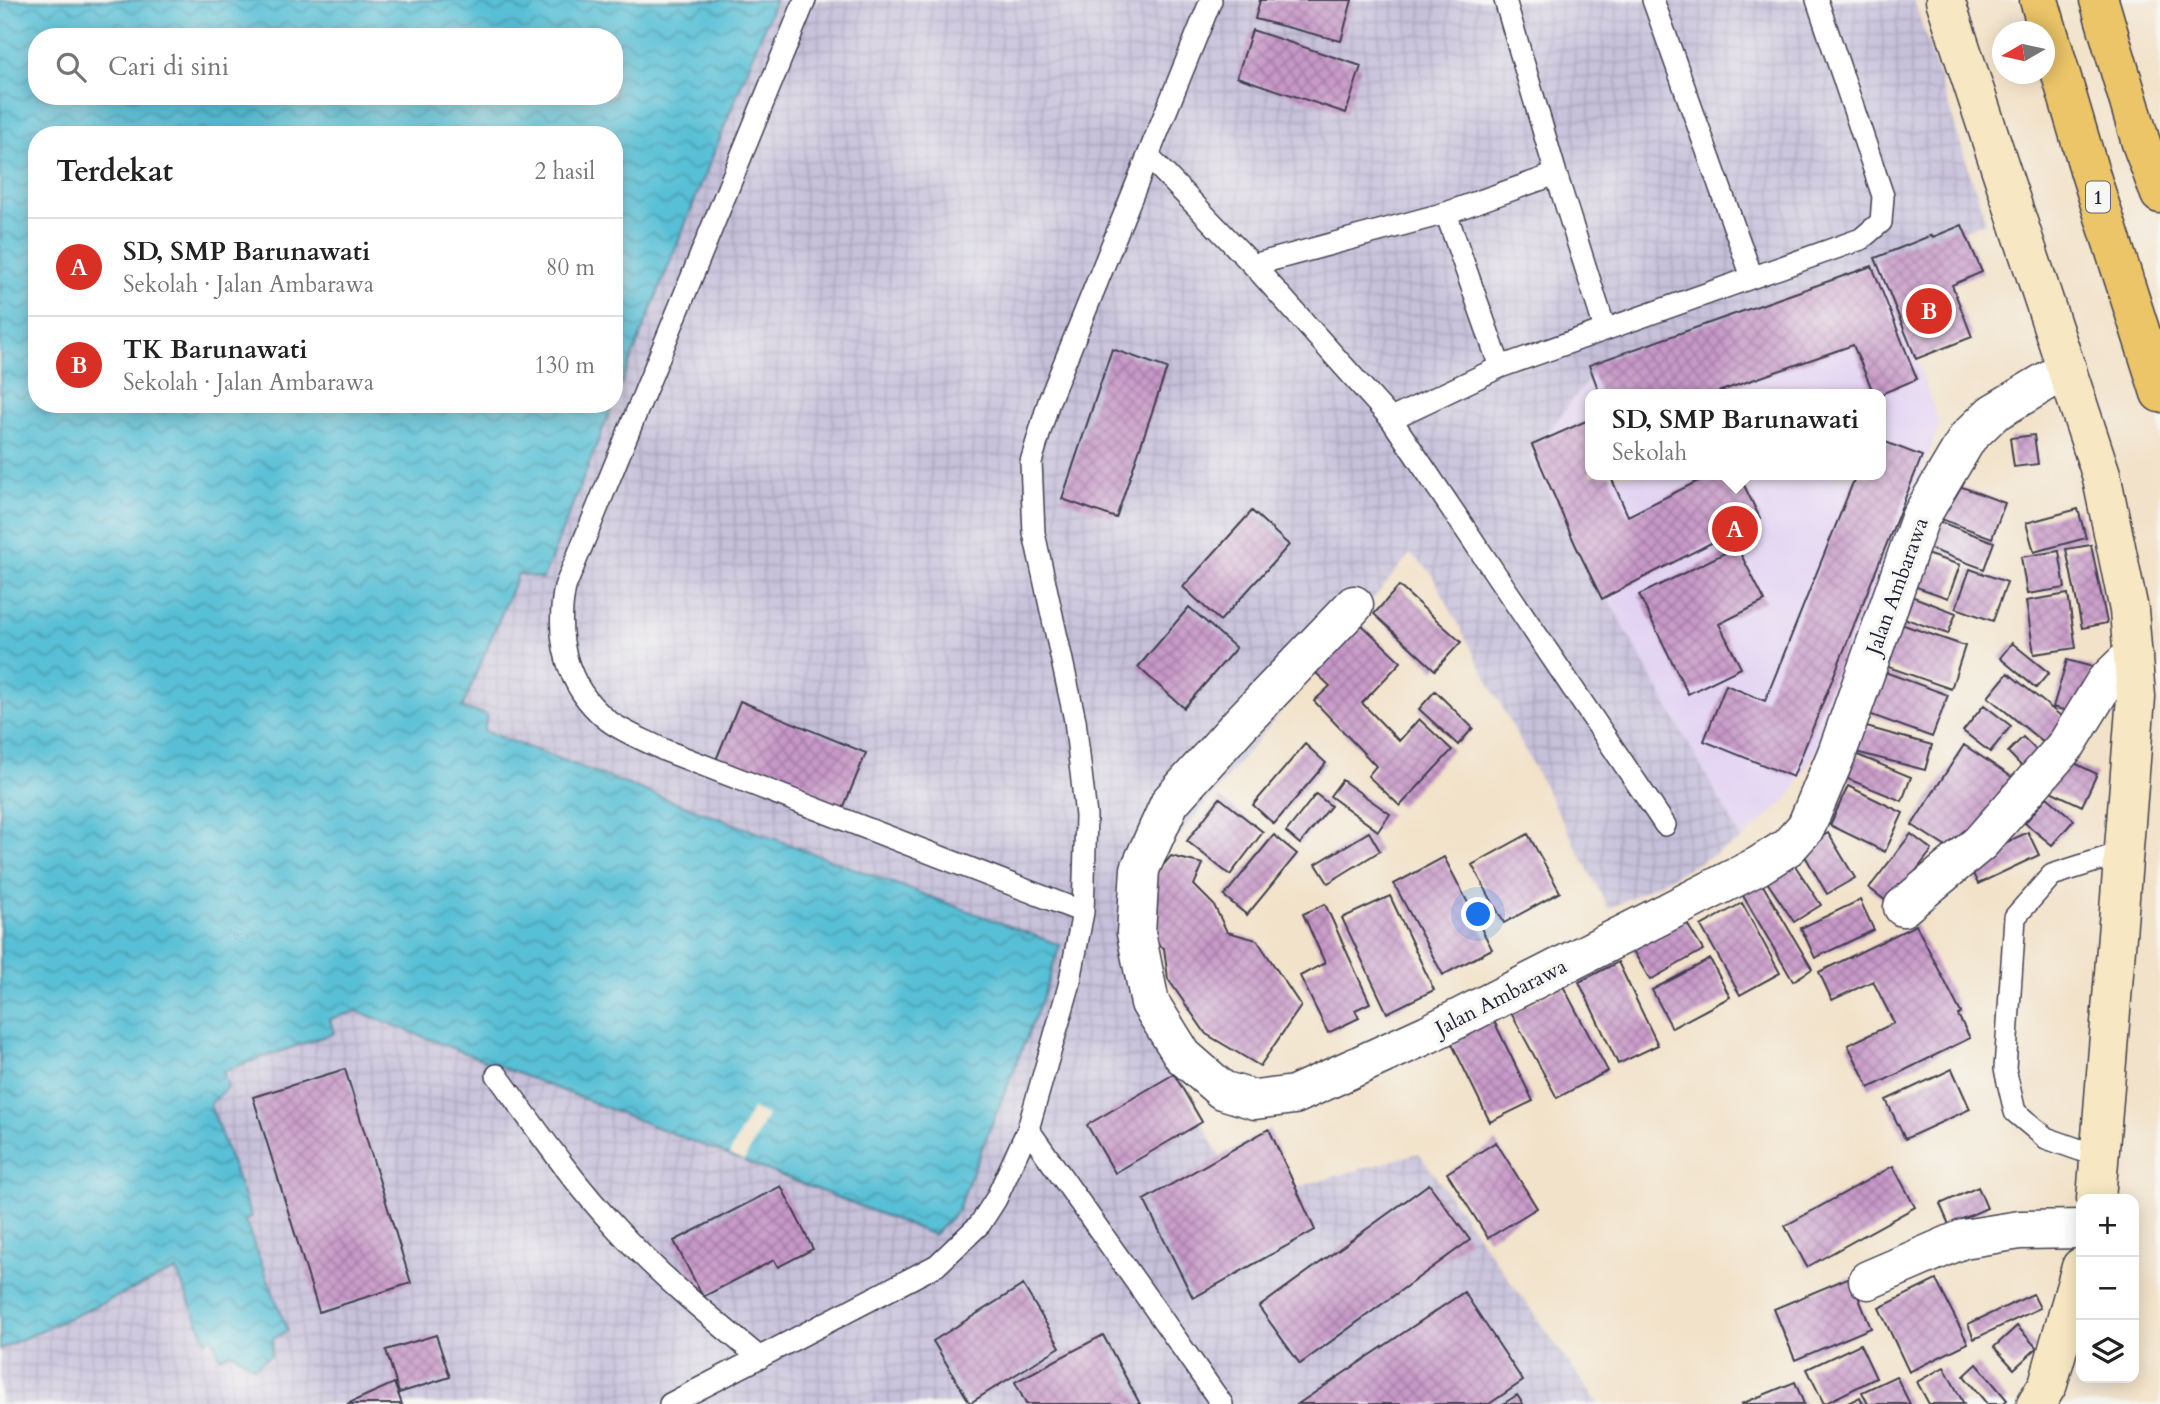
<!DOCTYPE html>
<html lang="id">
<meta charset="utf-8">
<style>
:root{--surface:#fff;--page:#f6f6f6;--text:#222;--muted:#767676;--line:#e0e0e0;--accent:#d93025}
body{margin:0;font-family:Cardo,serif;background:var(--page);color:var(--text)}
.controls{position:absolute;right:21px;bottom:21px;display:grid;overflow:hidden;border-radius:14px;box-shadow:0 4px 18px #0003}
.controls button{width:63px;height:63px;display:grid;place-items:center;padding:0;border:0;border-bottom:2px solid var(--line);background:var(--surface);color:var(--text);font:35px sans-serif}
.compass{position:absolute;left:1992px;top:21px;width:63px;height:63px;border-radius:50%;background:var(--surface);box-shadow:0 4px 18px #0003;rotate:261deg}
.you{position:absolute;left:1479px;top:915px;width:24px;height:24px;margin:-18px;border:5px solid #fff;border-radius:50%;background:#1a73e8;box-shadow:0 0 0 10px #1a73e833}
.badge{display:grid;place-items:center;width:46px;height:46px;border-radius:50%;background:var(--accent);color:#fff;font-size:23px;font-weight:700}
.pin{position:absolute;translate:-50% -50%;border:4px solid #fff;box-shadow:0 2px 7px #0006}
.popup{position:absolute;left:1585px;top:389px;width:301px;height:91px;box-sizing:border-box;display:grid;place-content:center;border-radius:14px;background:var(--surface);filter:drop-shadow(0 2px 5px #0005);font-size:23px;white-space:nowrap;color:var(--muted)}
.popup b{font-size:26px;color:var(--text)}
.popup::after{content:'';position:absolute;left:50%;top:100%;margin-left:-14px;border:14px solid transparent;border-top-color:var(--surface)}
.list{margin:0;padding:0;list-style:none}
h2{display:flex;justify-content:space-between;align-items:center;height:91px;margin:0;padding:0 28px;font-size:30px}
h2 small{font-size:23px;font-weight:400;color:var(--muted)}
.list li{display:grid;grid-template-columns:46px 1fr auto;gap:21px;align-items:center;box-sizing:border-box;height:98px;padding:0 28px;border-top:2px solid var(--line)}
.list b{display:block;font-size:26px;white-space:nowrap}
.list p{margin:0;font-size:23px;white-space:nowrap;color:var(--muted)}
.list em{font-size:23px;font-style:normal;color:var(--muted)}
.icon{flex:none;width:38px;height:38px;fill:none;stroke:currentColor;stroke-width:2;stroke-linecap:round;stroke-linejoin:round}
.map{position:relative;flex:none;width:2160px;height:1404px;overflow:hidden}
.search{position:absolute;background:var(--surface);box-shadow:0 4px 18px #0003;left:28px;top:28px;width:595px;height:77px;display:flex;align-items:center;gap:18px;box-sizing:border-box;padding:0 24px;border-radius:28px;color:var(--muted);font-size:26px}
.panel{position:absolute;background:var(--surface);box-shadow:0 4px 18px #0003;left:28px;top:126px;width:595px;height:287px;border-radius:28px}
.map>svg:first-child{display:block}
.built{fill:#e3d3f3;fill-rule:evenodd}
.industrial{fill:url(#industrial-grid)}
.water{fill:url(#water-waves);stroke:#3e7188;stroke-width:2;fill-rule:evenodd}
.pier{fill:#f2e2c9}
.building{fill:url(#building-cross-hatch)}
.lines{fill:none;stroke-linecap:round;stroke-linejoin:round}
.lane-casing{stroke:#413f50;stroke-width:24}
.street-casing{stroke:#413f50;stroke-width:41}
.secondary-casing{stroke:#413f50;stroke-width:41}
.highway-casing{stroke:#413f50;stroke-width:41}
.lane{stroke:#fff;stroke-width:21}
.street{stroke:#fff;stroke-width:38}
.secondary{stroke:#f7e8c3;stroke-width:38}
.highway{stroke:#ecc569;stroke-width:38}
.labels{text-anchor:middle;stroke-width:7;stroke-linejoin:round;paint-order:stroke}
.shield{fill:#f6f6f2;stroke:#626272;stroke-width:2}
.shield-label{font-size:19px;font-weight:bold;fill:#22223b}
.street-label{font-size:21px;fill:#22223b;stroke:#f6f6f2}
</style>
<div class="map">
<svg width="2160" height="1404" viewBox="0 0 2160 1404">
<defs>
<pattern id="industrial-grid" width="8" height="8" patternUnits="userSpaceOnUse" patternTransform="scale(1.75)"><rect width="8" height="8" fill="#c6c0da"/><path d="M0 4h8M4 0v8" fill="none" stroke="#aaa5bc"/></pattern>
<pattern id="water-waves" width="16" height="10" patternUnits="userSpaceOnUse" patternTransform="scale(1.75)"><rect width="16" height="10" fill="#59c0d6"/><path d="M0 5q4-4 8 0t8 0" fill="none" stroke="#499caf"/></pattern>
<pattern id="building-cross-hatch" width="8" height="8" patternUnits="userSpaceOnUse" patternTransform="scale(1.75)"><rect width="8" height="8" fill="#c899c8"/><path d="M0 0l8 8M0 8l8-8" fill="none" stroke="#a27ca4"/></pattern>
</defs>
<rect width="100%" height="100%" fill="#f6f6f2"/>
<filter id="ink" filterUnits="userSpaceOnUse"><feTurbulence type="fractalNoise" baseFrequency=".0143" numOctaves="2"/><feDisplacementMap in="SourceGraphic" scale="14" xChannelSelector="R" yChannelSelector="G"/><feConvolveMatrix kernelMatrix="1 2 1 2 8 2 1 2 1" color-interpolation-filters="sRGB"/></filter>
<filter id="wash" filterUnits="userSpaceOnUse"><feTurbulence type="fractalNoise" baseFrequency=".00686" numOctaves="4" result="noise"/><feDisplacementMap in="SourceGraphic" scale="28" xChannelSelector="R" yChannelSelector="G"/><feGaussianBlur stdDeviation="1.57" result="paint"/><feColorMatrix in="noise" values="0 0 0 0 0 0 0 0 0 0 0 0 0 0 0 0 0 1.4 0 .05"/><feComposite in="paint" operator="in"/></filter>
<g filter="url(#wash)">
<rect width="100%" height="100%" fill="#f2e2c9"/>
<path class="built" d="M1884 261 1939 425 1831 723 1790 796 1742 840 1529 456 1597 369ZM1590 394H1880V475H1590Z"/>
<path class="industrial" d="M775 0H1914L1986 222 1597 369 1529 456 1742 840 1609 909 1430 571 1410 554 1139 885 1124 970 1243 1202 1419 1153 1598 1404H0V1349L176 1270 205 1340 211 1336 231 1352 288 1331 245 1221 251 1216 210 1104 227 1087 223 1071 334 1033 330 1019 357 1011 934 1235 957 1211 1044 994 1060 945 484 730 486 715 461 708 518 574 544 579Z"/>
<path class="water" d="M0 0H775L614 402V135H37V404H613L543 579 518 574 462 708 487 715 484 731 1060 945 1044 994 957 1211 934 1235 357 1011 330 1019 334 1033 223 1071 228 1087 210 1104 251 1217 245 1221 288 1331 273 1338 271 1355 254 1367 232 1352 220 1357 212 1337 206 1341 176 1270 0 1349ZM37 37H614V96H37Z"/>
<path class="pier" d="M752 1109 767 1115 744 1161 729 1155Z"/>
<g id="blocks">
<path class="building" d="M1260 0H1352L1341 41 1255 19Z
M1252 30 1361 66 1346 113 1237 77Z
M1962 225 1982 272 1952 285 1972 337 1916 359 1875 258 1932 235 1933 237Z
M1872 266 1917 379 1881 394H1874L1853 345 1712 394H1600L1589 365Z
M1112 349 1167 368 1116 518 1062 499Z
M1586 421 1590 429V475H1610L1628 516 1710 475H1739L1760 518 1602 599 1575 544 1532 445Z
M2034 435 2038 464 2014 467 2010 438Z
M1880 440 1922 456 1793 777 1704 741 1726 685 1765 701 1856 475H1880Z
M1946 481 2005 503 1992 538 1933 516Z
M2078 509 2086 538 2034 552 2026 523Z
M1252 511 1289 545 1220 621 1183 587Z
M1932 519 1994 542 1984 569 1922 546Z
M2091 545 2107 623 2082 628 2066 549Z
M1737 547 1765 601 1719 624 1741 668 1688 694 1639 595Z
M1910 549 1960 565 1948 598 1899 581Z
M2059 551 2065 588 2027 594 2021 557Z
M1970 569 2007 582 1993 621 1956 608Z
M1399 586 1461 642 1435 670 1374 614Z
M1903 593 1956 613 1948 634 1895 615Z
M2068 594 2076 648 2034 654 2026 601Z
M1189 607 1236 648 1184 708 1138 667Z
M1889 620 1965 646 1951 689 1874 662Z
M1361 624 1401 662 1362 703 1399 741 1419 719 1452 750 1400 806 1368 776 1376 766 1314 701 1330 686 1315 672Z
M2012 643 2049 673 2036 688 2000 658Z
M2067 660 2093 667 2080 715 2053 707Z
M1874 668 1948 695 1932 737 1858 710Z
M2008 673 2071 724 2050 748 1988 697Z
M1435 691 1473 728 1458 745 1419 709Z
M740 701 866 753 842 811 716 760Z
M1984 705 2011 726 1990 752 1963 731Z
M1859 725 1932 745 1925 770 1852 751Z
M2023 737 2045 759 2029 774 2008 752Z
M1305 744 1326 763 1274 824 1253 805Z
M1964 745 2012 777 1960 856 1912 825Z
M1843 749 1911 777 1902 801 1833 773Z
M2062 757 2097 774 2082 806 2046 789Z
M1342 780 1390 814 1378 831 1330 796Z
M1848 786 1903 813 1885 852 1830 825Z
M1316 794 1331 806 1300 844 1286 832Z
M2047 797 2074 820 2052 845 2025 823Z
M1220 798 1263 832 1230 875 1187 841Z
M1369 832 1380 851 1328 883 1316 864Z
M2028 832 2039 855 1978 884 1967 861Z
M1828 833 1855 878 1827 894 1801 849Z
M1528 834 1560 892 1504 923 1472 865Z
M1911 834 1932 850 1890 904 1869 888Z
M1274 835 1297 854 1247 915 1224 896Z
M1171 856 1203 864 1194 885 1214 905 1227 932 1257 940 1301 1006 1260 1066 1206 1034 1168 979 1164 948 1147 940 1141 891Z
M1444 857 1492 949 1443 975 1394 884Z
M1792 861 1821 905 1794 922 1765 879Z
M1754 870 1812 969 1793 981 1735 882Z
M1390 896 1434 990 1387 1013 1342 918Z
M1860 900 1874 930 1815 958 1801 928Z
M1742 903 1780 973 1740 995 1701 926Z
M1325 904 1370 1003 1355 1010 1359 1018 1328 1033 1300 976 1325 963 1303 914Z
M1683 917 1703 950 1650 980 1631 947Z
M1916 925 1961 1013 1958 1015 1970 1038 1869 1088 1848 1045 1894 1023 1873 981 1832 1000 1819 972Z
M1710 959 1730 997 1672 1028 1652 990Z
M1618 962 1658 1045 1618 1064 1579 982Z
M1563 986 1608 1071 1557 1098 1511 1013Z
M1488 1009 1533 1101 1490 1122 1445 1030Z
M345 1069 411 1283 319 1312 253 1097Z
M1952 1069 1970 1109 1905 1139 1886 1100Z
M1174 1074 1202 1122 1115 1173 1087 1125Z
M1269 1129 1315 1230 1193 1298 1144 1200Z
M1496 1142 1537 1208 1488 1238 1447 1173Z
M1893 1166 1915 1207 1807 1267 1785 1226Z
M1429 1184 1470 1240 1300 1364 1259 1307Z
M781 1186 813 1249 778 1267 774 1260 703 1297 674 1241Z
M1978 1187 1987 1208 1949 1225 1940 1204Z
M1850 1277 1871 1328 1795 1360 1774 1309Z
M1936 1280 1968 1343 1909 1372 1879 1308Z
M1023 1285 1060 1347 970 1403 933 1341Z
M1464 1292 1523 1381 1489 1404H1298Z
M2033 1294 2040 1308 1974 1339 1968 1324Z
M2017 1326 2037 1348 2014 1369 1994 1347Z
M436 1335 450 1377 399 1393 386 1350Z
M1103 1335 1140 1404H1026L1015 1382Z
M1860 1344 1876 1378 1824 1404 1807 1369Z
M1977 1364 2007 1400 2003 1404H1987L1964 1376Z
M1944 1367 1964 1404H1929L1917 1382Z
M1896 1376 1910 1404H1868L1862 1392Z
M1795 1382 1804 1404H1741Z
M394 1383 402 1404H347Z
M1517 1395 1523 1404H1503Z
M1860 1397 1863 1404H1846Z"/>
</g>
</g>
<g filter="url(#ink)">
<use href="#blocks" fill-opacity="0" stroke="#413f50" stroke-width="2"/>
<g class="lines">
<g class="lane-casing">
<path id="lane" d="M805 0 565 587C555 637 566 686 606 719 622 732 645 740 664 750L1083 912
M1653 0 1752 277
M1148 156 1253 265 1391 419 1500 367 1861 239 1881 222 1883 196 1817 0
M1556 174 1605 329
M1253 265 1446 213
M1500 367 1446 213 1556 174 1505 0
M1391 419 1665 825
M497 1075C535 1127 572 1181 616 1228 660 1276 710 1317 760 1358
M1028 1129 1222 1404
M2100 1157 2046 1138 2015 1112 2005 1069 2015 917 2052 875 2124 852
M670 1404 937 1265 980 1224 996 1199 1028 1129 1069 986 1083 912 1086 816 1075 720 1034 533 1031 462 1049 401 1211 0"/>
</g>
<g class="street-casing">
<path id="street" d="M1354 605 1239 725 1170 802 1140 869 1136 933 1150 1003 1183 1056 1222 1090 1255 1100 1294 1095 1428 1034 1758 866 1788 847 1806 827 1837 753 1920 518 1968 437 1993 413 2067 369
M1903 907 1980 843 2067 744 2105 682 2133 655
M1868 1280 1963 1239 2020 1230 2081 1229"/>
</g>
<g class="secondary-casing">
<path id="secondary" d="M1945 0 2101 474 2129 610 2136 697 2096 1199
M2036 1404 2048 1384 2081 1267"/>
</g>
<g class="highway-casing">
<path id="highway" d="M2039 0 2090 173 2160 393
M2099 0 2141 143 2160 194"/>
</g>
<use href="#lane" class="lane"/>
<use href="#street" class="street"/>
<use href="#secondary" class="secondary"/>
<use href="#highway" class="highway"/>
</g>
</g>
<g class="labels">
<rect class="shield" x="2086" y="181.5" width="24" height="31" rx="5"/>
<g class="shield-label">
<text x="2098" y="204">1</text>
</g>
<g class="street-label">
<text transform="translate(1897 586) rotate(-70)" y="7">Jalan Ambarawa</text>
<text transform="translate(1501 997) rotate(-27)" y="7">Jalan Ambarawa</text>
</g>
</g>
</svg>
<div class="controls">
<button>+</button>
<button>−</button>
<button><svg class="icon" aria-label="layers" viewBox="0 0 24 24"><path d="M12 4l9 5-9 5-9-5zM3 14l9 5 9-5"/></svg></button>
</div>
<svg class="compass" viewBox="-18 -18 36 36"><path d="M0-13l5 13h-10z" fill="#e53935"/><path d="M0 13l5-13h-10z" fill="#767676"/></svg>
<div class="you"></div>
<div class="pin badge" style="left:1735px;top:529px">A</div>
<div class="popup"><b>SD, SMP Barunawati</b>Sekolah</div>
<div class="pin badge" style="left:1929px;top:311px">B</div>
<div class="search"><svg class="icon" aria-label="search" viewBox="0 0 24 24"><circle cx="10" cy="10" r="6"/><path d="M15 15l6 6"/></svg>Cari di sini</div>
<section class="panel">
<h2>Terdekat<small>2 hasil</small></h2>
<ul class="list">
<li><span class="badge">A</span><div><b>SD, SMP Barunawati</b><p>Sekolah · Jalan Ambarawa</p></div><em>80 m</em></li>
<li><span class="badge">B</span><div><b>TK Barunawati</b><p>Sekolah · Jalan Ambarawa</p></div><em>130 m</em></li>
</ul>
</section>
</div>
